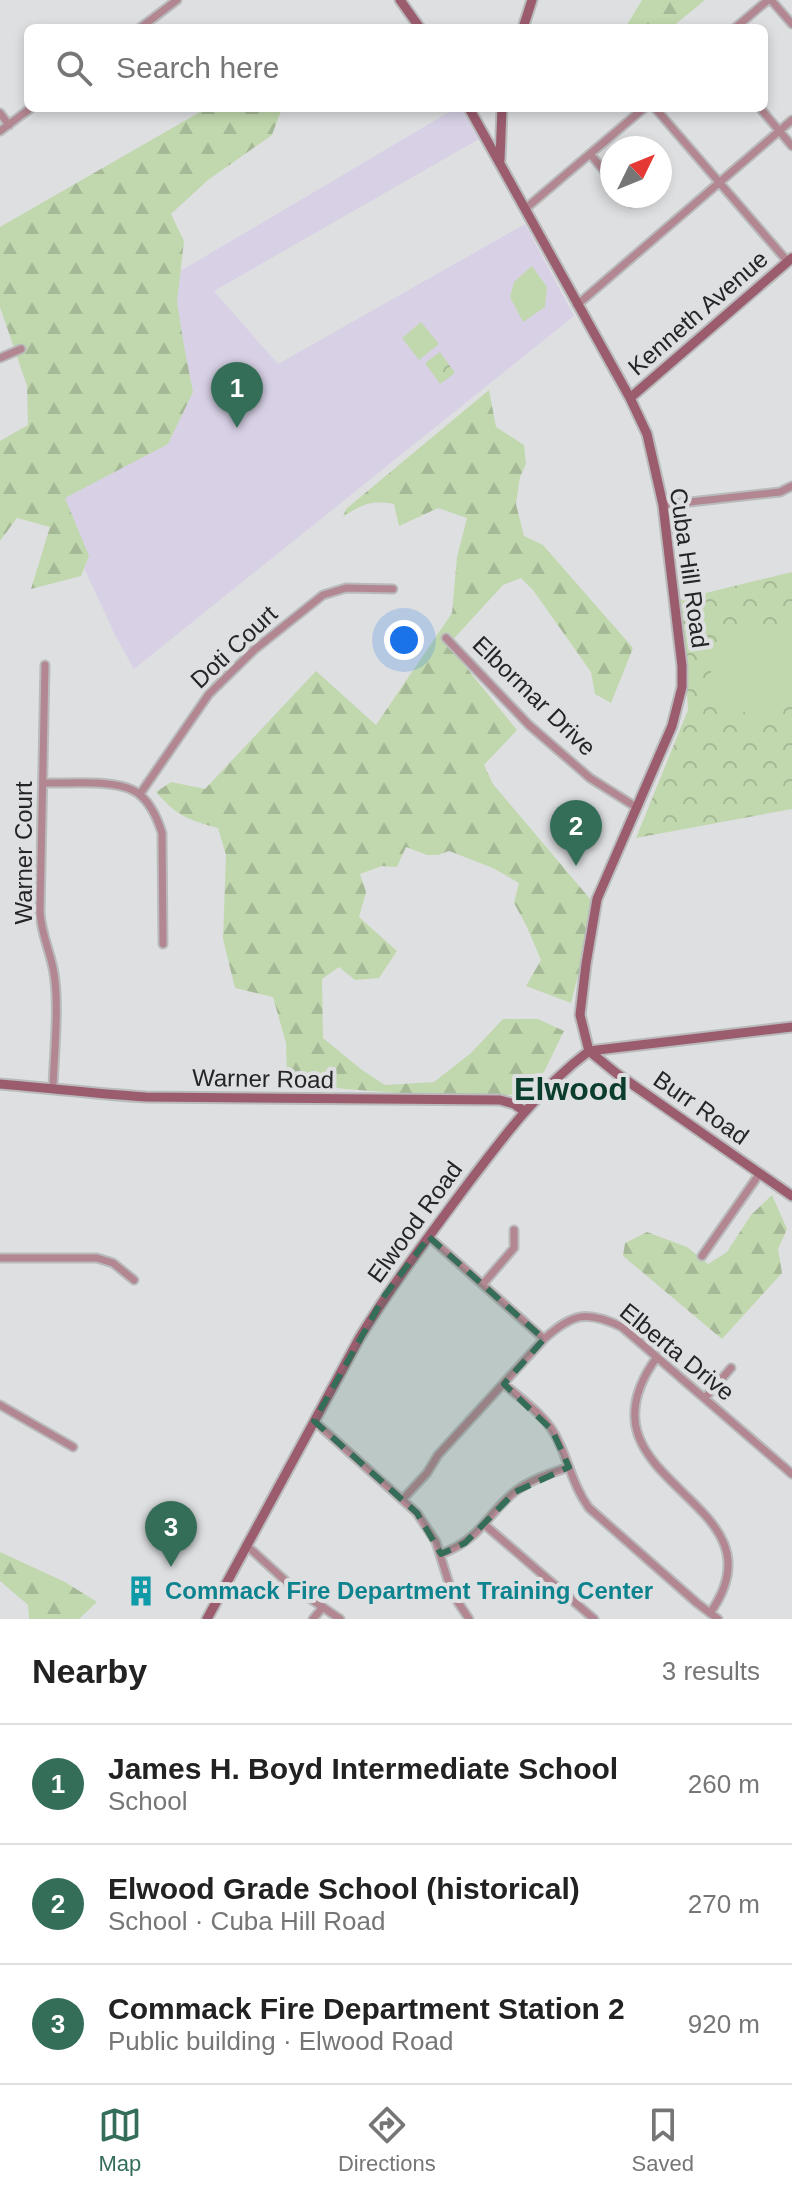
<!DOCTYPE html>
<meta charset="utf-8">
<style>
:root{--surface:#fff;--page:#f6f6f6;--text:#222;--muted:#767676;--line:#e0e0e0;--accent:#346e58}
body{margin:0;font-family:Helvetica,sans-serif;background:var(--page);color:var(--text)}
.compass{position:absolute;left:600px;top:136px;width:72px;height:72px;border-radius:50%;background:var(--surface);box-shadow:0 4px 12px #0003;rotate:47deg}
.you{position:absolute;left:404px;top:640px;width:28px;height:28px;margin:-20px;border:6px solid #fff;border-radius:50%;background:#1a73e8;box-shadow:0 0 0 12px #1a73e833}
.badge{display:grid;place-items:center;width:52px;height:52px;border-radius:50%;background:var(--accent);color:#fff;font-size:26px;font-weight:700}
.pin{position:absolute;translate:-50% -66px;filter:drop-shadow(0 2px 4px #0008)}
.pin::after{content:'';position:absolute;top:42px;width:28px;height:24px;background:inherit;clip-path:polygon(0 0,100% 0,50% 100%)}
.list{margin:0;padding:0;list-style:none}
h2{display:flex;justify-content:space-between;align-items:center;height:104px;margin:0;padding:0 32px;font-size:34px}
h2 small{font-size:26px;font-weight:400;color:var(--muted)}
.list li{display:grid;grid-template-columns:52px 1fr auto;gap:24px;align-items:center;box-sizing:border-box;height:120px;padding:0 32px;border-top:2px solid var(--line)}
.list b{display:block;font-size:30px;white-space:nowrap}
.list p{margin:0;font-size:26px;white-space:nowrap;color:var(--muted)}
.list em{font-size:26px;font-style:normal;color:var(--muted)}
.icon{flex:none;width:44px;height:44px;fill:none;stroke:currentColor;stroke-width:2;stroke-linecap:round;stroke-linejoin:round}
.map{position:relative;flex:none;width:792px;height:1619px;overflow:hidden}
.search{position:absolute;background:var(--surface);box-shadow:0 4px 12px #0003;left:24px;right:24px;top:24px;height:88px;display:flex;align-items:center;gap:20px;box-sizing:border-box;padding:0 28px;border-radius:12px;color:var(--muted);font-size:30px}
.sheet{height:464px;background:var(--surface)}
nav{display:flex;justify-content:space-around;align-items:center;box-sizing:border-box;height:112px;border-top:2px solid var(--line);background:var(--surface);font-size:22px;color:var(--muted)}
nav a{display:grid;justify-items:center;gap:4px}
nav .on{color:var(--accent)}
.map>svg:first-child{display:block}
.education{fill:#d8d1e6}
.forest{fill:url(#forest-firs)}
.park{fill:url(#park-crowns)}
.pitch{fill:#c1d8ae}
.lines{fill:none;stroke-linecap:round;stroke-linejoin:round}
.street-casing{stroke:#b9babc;stroke-width:11}
.secondary-casing{stroke:#b9babc;stroke-width:13}
.street{stroke:#b38792;stroke-width:7}
.secondary{stroke:#9b5c6e;stroke-width:9}
.marked{fill:#346e58;fill-opacity:0.2;stroke:#346e58;stroke-width:6;stroke-dasharray:16 10;stroke-linejoin:round}
.labels{text-anchor:middle;stroke-width:8;stroke-linejoin:round;paint-order:stroke}
.street-label{font-size:24px;fill:#252526;stroke:#dedfe1}
.culture-label{font-size:24px;font-weight:bold;fill:#0d838f;stroke:#dedfe1;text-anchor:start}
.district-label{font-size:32px;font-weight:bold;fill:#0b3d2d;stroke:#dedfe1}
</style>
<div class="map">
<svg width="792" height="1619" viewBox="0 0 792 1619">
<defs>
<pattern id="forest-firs" width="22" height="20" patternUnits="userSpaceOnUse" patternTransform="scale(2)"><rect width="22" height="20" fill="#c1d8ae"/><path d="M5 1l3.5 6h-7zM16 11l3.5 6h-7z" fill="#a6b996"/></pattern>
<pattern id="park-crowns" width="20" height="18" patternUnits="userSpaceOnUse" patternTransform="scale(2)"><rect width="20" height="18" fill="#c1d8ae"/><path d="M2 6a3 3 0 1 1 6 0M12 15a3 3 0 1 1 6 0" fill="none" stroke="#a6b996"/></pattern>
</defs>
<rect width="100%" height="100%" fill="#dedfe1"/>
<path class="education" d="M456 108H461L479 139 214 291 278 364 525 224 574 316 134 669 116 637 84 568 53 492 25 363Z"/>
<path class="forest" d="M642 0H705L671 28H625Z
M207 108H282L272 135 208 180 171 214 184 241 177 302 184 346 193 392 168 444 65 498 89 556 81 576 31 589 50 527 17 518 0 541V441L28 425 27 386 0 307V227Z
M489 390 496 427 524 445 526 464 520 477 516 504 524 536 543 545 633 648 611 703 595 694 591 672 533 590 521 578 503 585 448 645 517 730 484 765 493 784 596 906 571 1003 526 986 541 960 526 925 514 903 519 883 493 868 449 851 438 855H427L406 847 397 867 382 866 360 874 366 892 359 917 397 951 379 978 355 980 339 967 322 979 323 1038 362 1070 385 1085 434 1082 471 1053 503 1019H538L564 1031 544 1072 510 1095 413 1094 345 1089 287 1080 286 1043 273 997 235 988 223 939 226 855 218 828C187 819 178 817 156 792L171 782 205 789 316 671 376 725 452 613 457 557 467 518 438 508 399 526 394 504C371 500 362 504 343 517L346 509Z
M772 1195 787 1229 778 1249 782 1273 722 1339 623 1256 625 1243 647 1232 687 1247 708 1264 727 1252 751 1215Z
M0 1552 65 1582 97 1602 79 1619H29L28 1605 0 1581Z"/>
<path class="park" d="M440 352 455 373 440 384 425 363Z
M792 572V809L636 838 688 710 681 599Z"/>
<path class="pitch" d="M532 266 547 287 545 307 523 322 510 297 514 282Z
M421 322 439 344 419 360 402 338Z
M790 629 792 630V696L784 697 767 725 702 688 727 644 737 649 740 635Z"/>
<g class="lines">
<g class="street-casing">
<path id="street" d="M771 0 792 24
M140 28 177 0
M735 28 768 0
M655 108 788 262
M760 108 792 146
M0 113 9 125
M0 131 31 108
M590 154 612 180
M625 196 631 203
M525 209 644 108
M577 305 792 120
M0 358 21 349
M663 505 780 492 792 486
M446 638 529 725 590 778 636 807
M45 665 40 912C41 932 49 949 53 968 60 1001 54 1053 53 1088
M43 783C68 784 120 778 139 794 150 803 158 820 162 833L163 944
M140 794 209 694 254 650 323 595 346 588 393 589
M429 1237 544 1339
M702 1256 760 1173
M0 1258H97L113 1263 134 1280
M483 1284 514 1248V1230
M657 1357C565 1484 792 1498 710 1613
M504 1384C521 1399 543 1414 554 1433 568 1457 572 1485 589 1508L697 1603 718 1619
M705 1398 731 1368
M0 1405 73 1447
M314 1421 417 1513 436 1542 452 1593 469 1619
M403 1499 427 1473 438 1455 544 1339C573 1313 587 1310 622 1327L792 1474
M485 1525 594 1619
M246 1545 289 1584 340 1619
M441 1554C483 1538 486 1514 517 1490 533 1479 551 1473 569 1467
M313 1619 323 1607"/>
</g>
<g class="secondary-casing">
<path id="secondary" d="M400 0 420 28
M523 28 532 0
M469 108 630 398 647 434 663 505 682 666V687L672 726 597 899 586 964 580 1015 589 1051 616 1073 792 1196
M500 160 502 108
M630 398 792 258
M0 1084C49 1088 97 1094 146 1097L500 1100 514 1104 524 1111
M207 1619 360 1337C390 1288 424 1243 458 1197 498 1144 536 1091 589 1051L792 1027"/>
</g>
<use href="#street" class="street"/>
<use href="#secondary" class="secondary"/>
</g>
<path class="marked" d="M429 1237 544 1339 504 1384 552 1430 569 1467 515 1492 465 1543 441 1554 417 1513 314 1421 385 1295Z"/>
<defs>
<g id="building-bare" transform="scale(2.4)"><path d="M-4-6H4V6H1V3H-1V6H-4ZM-2.5-4.3h1.7v1.8h-1.7ZM.8-4.3h1.7v1.8H.8ZM-2.5-1h1.7V.8h-1.7ZM.8-1h1.7V.8H.8Z" fill="#0f9aa8" stroke="#dedfe1" stroke-width="2.5" paint-order="stroke"/></g>
</defs>
<g fill-rule="evenodd">
<use href="#building-bare" x="141" y="1591"/>
</g>
<g class="labels">
<g class="street-label">
<text transform="translate(698 313) rotate(-41)" y="8">Kenneth Avenue</text>
<text transform="translate(689 568) rotate(82)" y="8">Cuba Hill Road</text>
<text transform="translate(234 647) rotate(-43)" y="8">Doti Court</text>
<text transform="translate(534 696) rotate(44)" y="8">Elbormar Drive</text>
<text transform="translate(24 853) rotate(-90)" y="8">Warner Court</text>
<text transform="translate(263 1079) rotate(1)" y="8">Warner Road</text>
<text transform="translate(701 1108) rotate(35)" y="8">Burr Road</text>
<text transform="translate(415 1222) rotate(-54)" y="8">Elwood Road</text>
<text transform="translate(677 1352) rotate(39)" y="8">Elberta Drive</text>
</g>
<g class="culture-label">
<text x="165" y="1599">Commack Fire Department Training Center</text>
</g>
<g class="district-label">
<text x="571" y="1100">Elwood</text>
</g>
</g>
</svg>
<svg class="compass" viewBox="-18 -18 36 36"><path d="M0-13l5 13h-10z" fill="#e53935"/><path d="M0 13l5-13h-10z" fill="#767676"/></svg>
<div class="you"></div>
<div class="pin badge" style="left:237px;top:428px">1</div>
<div class="pin badge" style="left:576px;top:866px">2</div>
<div class="pin badge" style="left:171px;top:1567px">3</div>
<div class="search"><svg class="icon" aria-label="search" viewBox="0 0 24 24"><circle cx="10" cy="10" r="6"/><path d="M15 15l6 6"/></svg>Search here</div>
</div>
<section class="sheet">
<h2>Nearby<small>3 results</small></h2>
<ul class="list">
<li><span class="badge">1</span><div><b>James H. Boyd Intermediate School</b><p>School</p></div><em>260 m</em></li>
<li><span class="badge">2</span><div><b>Elwood Grade School (historical)</b><p>School · Cuba Hill Road</p></div><em>270 m</em></li>
<li><span class="badge">3</span><div><b>Commack Fire Department Station 2</b><p>Public building · Elwood Road</p></div><em>920 m</em></li>
</ul>
</section>
<nav>
<a class="on"><svg class="icon" aria-label="map" viewBox="0 0 24 24"><path d="M3 6l6-2 6 2 6-2v14l-6 2-6-2-6 2zM9 4v14M15 6v14"/></svg>Map</a>
<a><svg class="icon" aria-label="directions" viewBox="0 0 24 24"><path d="M12 3l9 9-9 9-9-9zM9 14v-3h6M13 9l2 2-2 2"/></svg>Directions</a>
<a><svg class="icon" aria-label="saved" viewBox="0 0 24 24"><path d="M7 4h10v16l-5-4-5 4z"/></svg>Saved</a>
</nav>
